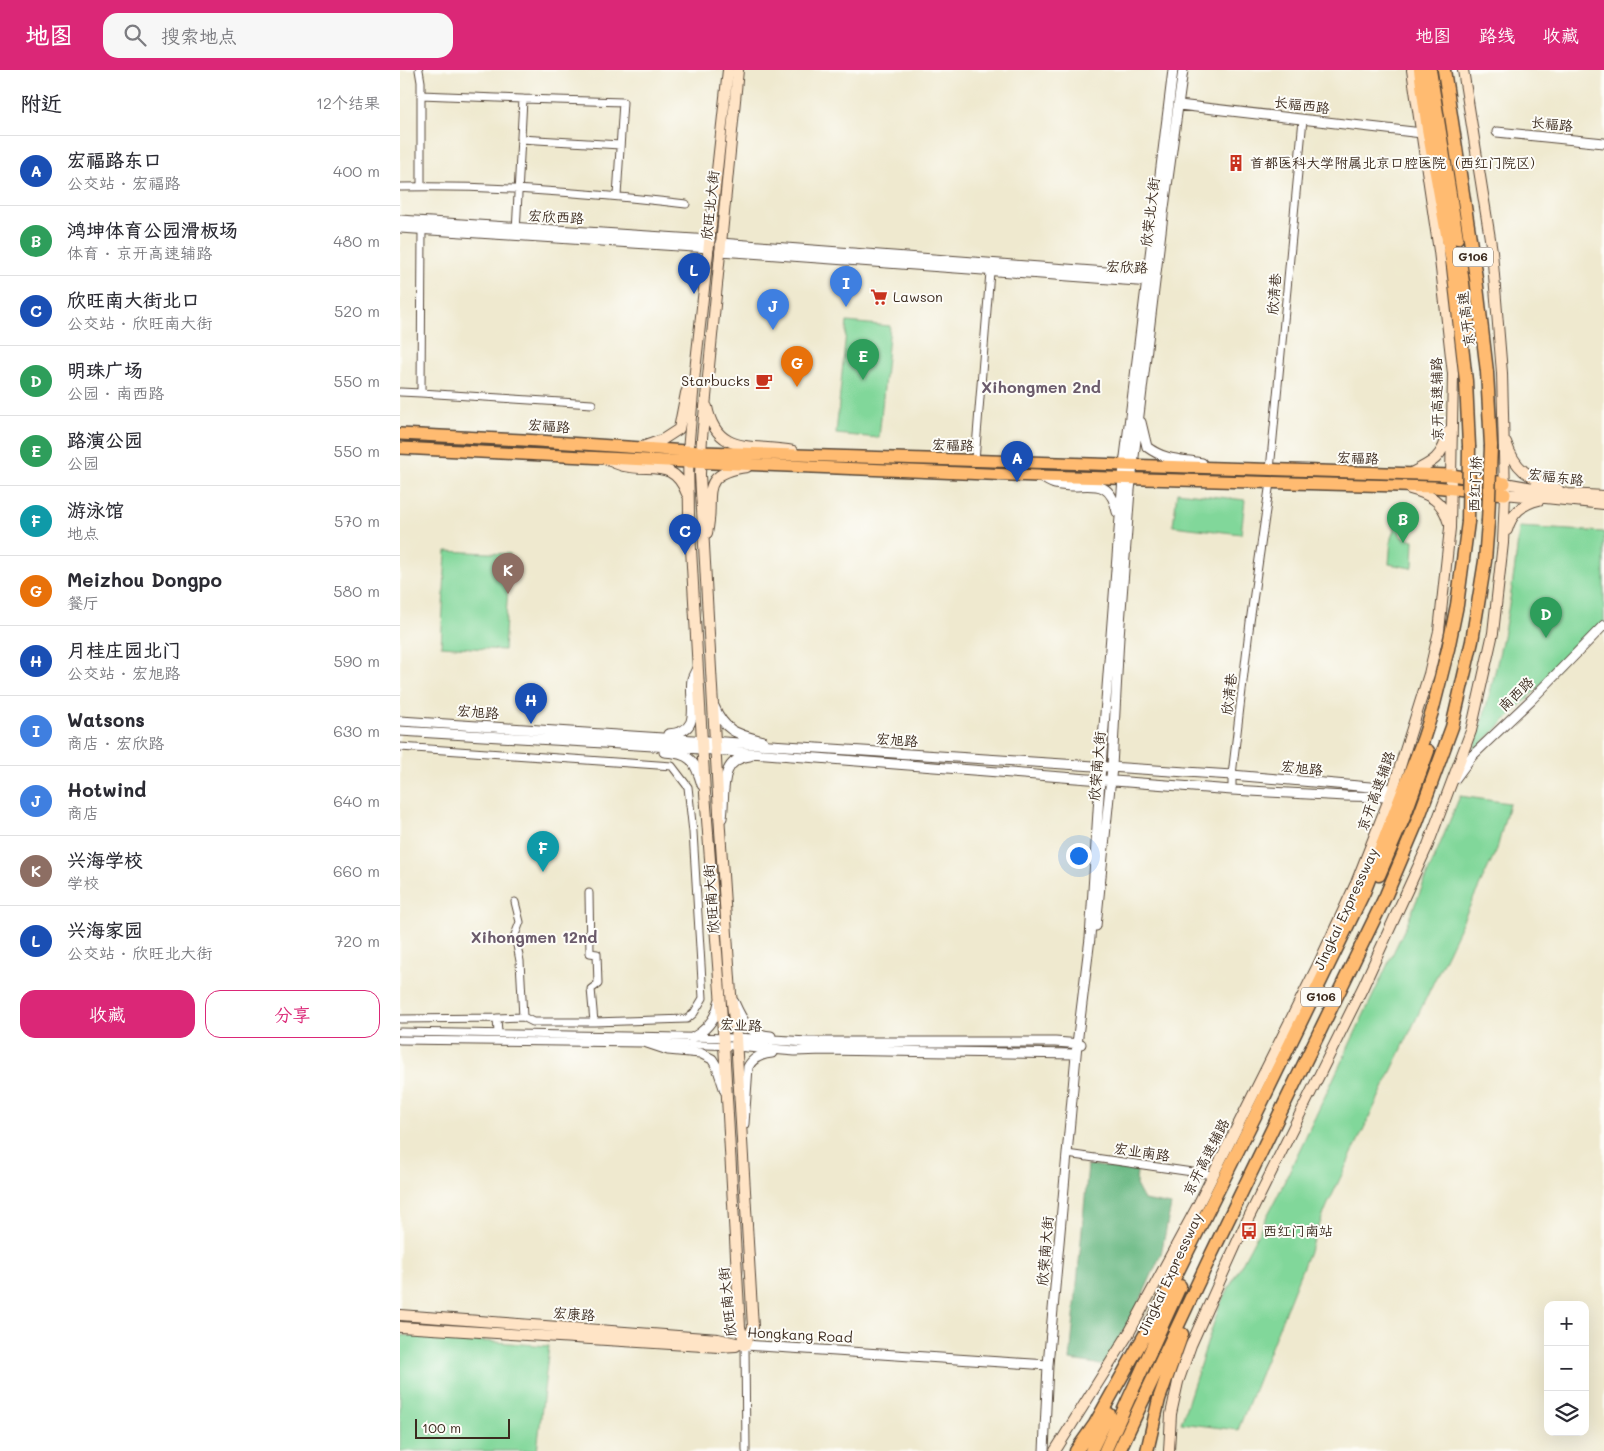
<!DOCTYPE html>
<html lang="zh">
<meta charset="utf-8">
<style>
:root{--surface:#fff;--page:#f7f7f7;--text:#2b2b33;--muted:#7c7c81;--line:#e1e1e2;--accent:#db2777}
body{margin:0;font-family:Mali,"LXGW WenKai TC",sans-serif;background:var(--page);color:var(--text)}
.controls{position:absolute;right:15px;bottom:15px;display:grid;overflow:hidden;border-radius:10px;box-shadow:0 5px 20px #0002}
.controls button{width:45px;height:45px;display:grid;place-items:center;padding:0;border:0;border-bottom:1px solid var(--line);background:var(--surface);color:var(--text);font:25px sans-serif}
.scale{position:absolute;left:15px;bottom:12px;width:95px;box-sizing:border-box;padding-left:5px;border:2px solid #3b2a1e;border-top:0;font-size:14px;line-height:18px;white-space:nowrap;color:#3b2a1e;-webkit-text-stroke:4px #fdfcf7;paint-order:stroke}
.you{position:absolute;left:678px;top:785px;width:18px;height:18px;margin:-12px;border:4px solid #fff;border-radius:50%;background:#1a73e8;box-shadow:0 0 0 8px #1a73e833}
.badge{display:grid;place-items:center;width:32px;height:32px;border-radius:50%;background:var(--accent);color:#fff;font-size:16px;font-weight:700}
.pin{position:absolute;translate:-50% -41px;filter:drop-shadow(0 1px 2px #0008)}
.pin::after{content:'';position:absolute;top:26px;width:18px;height:15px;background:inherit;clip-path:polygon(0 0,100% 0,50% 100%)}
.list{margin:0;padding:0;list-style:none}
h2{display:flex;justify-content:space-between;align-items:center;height:65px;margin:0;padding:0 20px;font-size:21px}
h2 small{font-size:16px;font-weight:400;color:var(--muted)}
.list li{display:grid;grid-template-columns:32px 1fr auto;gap:15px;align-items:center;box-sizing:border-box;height:70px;padding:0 20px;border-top:1px solid var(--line)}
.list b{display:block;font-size:19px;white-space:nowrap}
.list p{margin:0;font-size:16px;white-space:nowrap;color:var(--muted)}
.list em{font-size:16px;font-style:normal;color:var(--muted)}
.actions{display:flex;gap:10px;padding:15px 20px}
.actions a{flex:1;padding:11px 0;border:1px solid var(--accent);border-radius:15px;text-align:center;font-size:18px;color:var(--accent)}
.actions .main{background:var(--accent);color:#fff}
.icon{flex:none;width:28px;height:28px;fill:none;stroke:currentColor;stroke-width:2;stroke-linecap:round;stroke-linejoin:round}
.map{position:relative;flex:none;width:1204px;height:1381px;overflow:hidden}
header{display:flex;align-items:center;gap:30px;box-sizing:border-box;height:70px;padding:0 25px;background:var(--accent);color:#fff}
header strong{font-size:24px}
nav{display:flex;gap:28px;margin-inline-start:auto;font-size:18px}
.search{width:350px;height:45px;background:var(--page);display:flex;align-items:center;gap:12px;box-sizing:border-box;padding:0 18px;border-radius:15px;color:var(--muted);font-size:19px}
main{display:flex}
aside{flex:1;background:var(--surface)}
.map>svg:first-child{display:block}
.green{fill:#81d79a;stroke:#5e805c}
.forest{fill:#68b882;stroke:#527150}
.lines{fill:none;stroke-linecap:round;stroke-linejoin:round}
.minor-casing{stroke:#564739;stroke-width:9}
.tertiary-casing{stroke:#564739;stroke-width:11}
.secondary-casing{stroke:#564739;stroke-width:12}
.primary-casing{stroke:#564739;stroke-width:14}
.motorway-casing{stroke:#564739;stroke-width:15}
.minor{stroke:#fff;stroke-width:7}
.tertiary{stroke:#fff;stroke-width:9}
.secondary{stroke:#ffe4c6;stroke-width:10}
.primary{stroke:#ffbb71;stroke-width:11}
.motorway{stroke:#ffbb71;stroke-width:12}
.motorway-bridge-casing{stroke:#564739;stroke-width:15;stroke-linecap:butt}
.motorway-bridge{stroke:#ffbb71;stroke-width:12}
.labels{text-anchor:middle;stroke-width:4;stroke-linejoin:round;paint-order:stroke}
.shield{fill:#fdfcf7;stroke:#75695f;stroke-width:1}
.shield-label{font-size:12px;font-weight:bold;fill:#3b2a1e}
.street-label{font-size:14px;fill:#3b2a1e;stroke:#fdfcf7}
.poi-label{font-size:14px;fill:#3b2a1e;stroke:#fdfcf7;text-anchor:start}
.quarter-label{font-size:16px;font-weight:bold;fill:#6b5b6b;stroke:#fdfcf7}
</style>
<header>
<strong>地图</strong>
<div class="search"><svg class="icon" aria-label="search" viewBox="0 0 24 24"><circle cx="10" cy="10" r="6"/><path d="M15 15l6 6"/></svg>搜索地点</div>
<nav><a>地图</a><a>路线</a><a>收藏</a></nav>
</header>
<main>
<aside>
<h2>附近<small>12个结果</small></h2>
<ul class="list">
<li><span class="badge" style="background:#1a4fb4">A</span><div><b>宏福路东口</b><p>公交站 · 宏福路</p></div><em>400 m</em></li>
<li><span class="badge" style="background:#2e9e5b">B</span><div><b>鸿坤体育公园滑板场</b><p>体育 · 京开高速辅路</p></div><em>480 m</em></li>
<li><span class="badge" style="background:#1a4fb4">C</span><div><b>欣旺南大街北口</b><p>公交站 · 欣旺南大街</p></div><em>520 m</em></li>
<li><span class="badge" style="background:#2e9e5b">D</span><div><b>明珠广场</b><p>公园 · 南西路</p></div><em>550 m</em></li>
<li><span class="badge" style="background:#2e9e5b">E</span><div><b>路演公园</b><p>公园</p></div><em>550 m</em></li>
<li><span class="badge" style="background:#0f9aa8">F</span><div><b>游泳馆</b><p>地点</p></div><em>570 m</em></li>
<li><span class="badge" style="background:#e8710a">G</span><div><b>Meizhou Dongpo</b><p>餐厅</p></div><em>580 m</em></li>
<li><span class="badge" style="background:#1a4fb4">H</span><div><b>月桂庄园北门</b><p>公交站 · 宏旭路</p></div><em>590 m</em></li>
<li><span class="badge" style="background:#3f7fe0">I</span><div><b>Watsons</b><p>商店 · 宏欣路</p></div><em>630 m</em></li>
<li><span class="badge" style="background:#3f7fe0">J</span><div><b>Hotwind</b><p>商店</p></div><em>640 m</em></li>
<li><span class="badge" style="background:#8d6e63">K</span><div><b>兴海学校</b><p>学校</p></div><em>660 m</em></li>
<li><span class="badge" style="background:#1a4fb4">L</span><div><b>兴海家园</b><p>公交站 · 欣旺北大街</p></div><em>720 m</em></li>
</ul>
<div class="actions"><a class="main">收藏</a><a>分享</a></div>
</aside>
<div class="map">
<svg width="1204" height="1381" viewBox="0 0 1204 1381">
<rect width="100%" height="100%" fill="#fdfcf7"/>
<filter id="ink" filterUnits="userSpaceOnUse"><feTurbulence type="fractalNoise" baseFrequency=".02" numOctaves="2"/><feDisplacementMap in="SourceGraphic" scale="10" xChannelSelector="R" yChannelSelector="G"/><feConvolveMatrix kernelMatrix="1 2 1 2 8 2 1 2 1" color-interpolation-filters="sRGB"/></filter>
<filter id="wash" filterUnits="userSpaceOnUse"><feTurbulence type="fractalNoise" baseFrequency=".0096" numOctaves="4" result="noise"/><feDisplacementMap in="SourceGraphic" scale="20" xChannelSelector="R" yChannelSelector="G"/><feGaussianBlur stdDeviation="1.12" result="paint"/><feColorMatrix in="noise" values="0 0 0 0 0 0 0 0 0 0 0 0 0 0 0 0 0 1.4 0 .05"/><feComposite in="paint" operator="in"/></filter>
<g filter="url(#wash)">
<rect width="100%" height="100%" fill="#efe9cf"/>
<path class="green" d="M447 252 490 256 479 368 436 364Z
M777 422 845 430 841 464 773 456Z
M997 447 1000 452V465L1002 467 1014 470 1013 496 1011 498 989 494 991 468 994 460 992 451Z
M1119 457 1204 462V553L1073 682C1095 611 1113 532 1119 457Z
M46 481 110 484 104 580 41 576Z
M1060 726 1109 733 1097 779 927 1136 838 1360 781 1353 819 1237 877 1127 1006 856Z
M0 1265 149 1276 137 1381H0Z"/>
<path class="forest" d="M688 1095 737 1100 736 1115 744 1130 771 1135 761 1184 736 1240 704 1295 670 1290Z"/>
</g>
<g filter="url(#ink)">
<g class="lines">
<g class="minor-casing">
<path id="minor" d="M19 0 21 12V117
M21 25 123 29 116 162
M123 29 223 32 217 126
M121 69 220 75
M0 117C96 115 191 123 286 134
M22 159 21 323 192 334
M0 322 21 323
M575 390 590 202
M870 400 903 49
M0 677 272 696 288 717 293 762 303 928 294 943 287 949 194 952
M832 720V705L850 552 870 412
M123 947 133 952H194L191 919 198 914 197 884 190 883 189 823
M0 949 97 948
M0 962 336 968
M98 963 97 948 123 947 120 891 115 865 120 852 115 832
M0 970 244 973 336 976
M667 1084 813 1105
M345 1275 346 1381"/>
</g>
<g class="tertiary-casing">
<path id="tertiary" d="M779 35 1022 63
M1097 62 1204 73
M0 150 310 170
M0 158 309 178
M320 173 747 205 751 209
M320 181 751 212
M741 352 747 377C766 391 781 389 802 393
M641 407C645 409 650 413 655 414 683 422 709 401 717 442
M314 636C325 662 337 664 363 671
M0 651 832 705 993 719
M0 661 287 678 832 720 946 726 990 727
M268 664C305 662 288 632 292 609 293 605 296 601 297 598
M264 682C291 683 295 691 302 715
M1055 709 1072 686 1132 629 1204 555
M322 748C326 724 317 689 350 686
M696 856 712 697 719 567 730 420 763 145 783 0
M334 932C342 950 349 965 371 966
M292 968C307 960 316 949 319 932
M336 968 408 972H655L681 974
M247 973 268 980 300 983 312 989 317 997 325 1021
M336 976 395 981 424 980 676 984
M344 1054 348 997C353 987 362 984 372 983
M345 1275 648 1295
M644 1381 648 1295 667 1084 677 974 690 868 700 709 724 395 773 0"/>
</g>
<g class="secondary-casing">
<path id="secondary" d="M328 0 295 301 288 381 289 444 305 723 324 975 340 1257 345 1275 353 1257 336 968 331 924 320 760 300 404 302 368 338 0
M307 337C317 387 354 373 393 381
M1106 372C1116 403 1131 407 1158 419
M242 377 262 370 279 359 286 323 290 314
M205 389C211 391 218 395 224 396 252 402 274 389 287 424
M1009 404C1032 393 1043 388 1048 362
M1105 413 1168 424 1204 426
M1010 419C1029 424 1043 431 1048 451
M1105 424 1204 434
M1107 460C1112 443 1122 434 1139 430
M307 463C316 427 295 404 347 397
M0 1245 318 1269 345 1275
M0 1257 319 1277 336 1276
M655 1381 729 1263 799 1133 918 895 956 813 993 719 1029 604 1039 561 1050 458 1053 304 1039 181 1012 0
M769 1381 771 1344 778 1312 791 1275 843 1159 963 917 1028 775 1071 661 1093 563 1103 473 1105 424 1102 303 1092 181 1063 0"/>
</g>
<g class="primary-casing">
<path id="primary" d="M0 364 123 370 301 382 1051 405 1105 413
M0 378 288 392 638 406 1034 417 1105 424"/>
</g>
<g class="motorway-casing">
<path id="motorway" d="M1020 0 1028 59 1053 197 1066 311 1069 376
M1030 0 1057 168
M1044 0 1076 208 1087 302 1091 376
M1060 190 1069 260
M979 805 1004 747 1028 681
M676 1381 695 1354 756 1245 856 1044 964 822 1023 670 1032 642 1048 579 1057 535 1068 452
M691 1381 709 1344
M705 1381 780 1216
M719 1381 812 1183 986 825 1017 752 1052 657 1072 571 1085 491 1088 452
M747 1381 759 1329 782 1264"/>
</g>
<use href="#minor" class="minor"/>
<use href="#tertiary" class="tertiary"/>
<use href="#secondary" class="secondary"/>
<use href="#primary" class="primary"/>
<use href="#motorway" class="motorway"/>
<g class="motorway-bridge-casing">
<path id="motorway-bridge" d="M1068 452 1069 376
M1088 452 1091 376"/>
</g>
<use href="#motorway-bridge" class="motorway-bridge"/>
</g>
</g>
<defs>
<g id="building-bare" transform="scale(1.35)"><path d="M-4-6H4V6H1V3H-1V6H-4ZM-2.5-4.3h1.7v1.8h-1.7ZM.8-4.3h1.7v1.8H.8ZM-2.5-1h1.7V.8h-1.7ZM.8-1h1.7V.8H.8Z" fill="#c8321e" stroke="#fdfcf7" stroke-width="2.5" paint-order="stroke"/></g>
<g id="supermarket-bare" transform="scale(1.35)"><path d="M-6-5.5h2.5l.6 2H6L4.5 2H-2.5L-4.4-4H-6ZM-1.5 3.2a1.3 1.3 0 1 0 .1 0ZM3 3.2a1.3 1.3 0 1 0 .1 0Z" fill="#c8321e" stroke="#fdfcf7" stroke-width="2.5" paint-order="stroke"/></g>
<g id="cafe-bare" transform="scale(1.35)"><path d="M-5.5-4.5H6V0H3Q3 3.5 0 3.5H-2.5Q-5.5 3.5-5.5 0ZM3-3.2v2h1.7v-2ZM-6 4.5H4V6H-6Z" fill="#c8321e" stroke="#fdfcf7" stroke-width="2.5" paint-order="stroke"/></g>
<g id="bus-bare" transform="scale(1.35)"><path d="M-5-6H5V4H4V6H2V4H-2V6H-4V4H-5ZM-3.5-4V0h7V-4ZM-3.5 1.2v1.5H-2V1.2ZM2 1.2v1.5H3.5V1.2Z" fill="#c8321e" stroke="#fdfcf7" stroke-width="2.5" paint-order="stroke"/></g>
</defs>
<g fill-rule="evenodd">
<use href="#building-bare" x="836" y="93"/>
<use href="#supermarket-bare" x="479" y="227"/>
<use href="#cafe-bare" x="364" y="311"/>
<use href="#bus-bare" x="849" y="1161"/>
</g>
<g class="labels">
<g class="shield">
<rect x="1053" y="177.5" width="40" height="19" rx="4"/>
<rect x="901" y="917.5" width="40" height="19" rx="4"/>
</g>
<g class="shield-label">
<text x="1073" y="191">G106</text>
<text x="921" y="931">G106</text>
</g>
<g class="street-label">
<text transform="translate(902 35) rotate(7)" y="5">长福西路</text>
<text transform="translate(1152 54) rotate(6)" y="5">长福路</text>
<text transform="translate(310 135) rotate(-84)" y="5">欣旺北大街</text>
<text transform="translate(750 142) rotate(-83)" y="5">欣荣北大街</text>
<text transform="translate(156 147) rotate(3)" y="5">宏欣西路</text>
<text transform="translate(727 197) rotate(2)" y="5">宏欣路</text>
<text transform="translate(874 224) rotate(-85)" y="5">欣清巷</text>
<text transform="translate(1066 249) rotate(-97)" y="5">京开高速</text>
<text transform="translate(1037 329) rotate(-91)" y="5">京开高速辅路</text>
<text transform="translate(149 356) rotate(4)" y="5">宏福路</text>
<text transform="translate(553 375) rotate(2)" y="5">宏福路</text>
<text transform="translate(958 388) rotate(2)" y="5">宏福路</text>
<text transform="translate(1156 407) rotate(7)" y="5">宏福东路</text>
<text transform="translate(1075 414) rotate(-88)" y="5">西红门桥</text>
<text transform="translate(829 624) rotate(-83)" y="5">欣清巷</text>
<text transform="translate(1116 624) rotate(-44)" y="5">南西路</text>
<text transform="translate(78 642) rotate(4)" y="5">宏旭路</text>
<text transform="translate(497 670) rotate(4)" y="5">宏旭路</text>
<text transform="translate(697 696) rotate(-85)" y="5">欣荣南大街</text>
<text transform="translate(902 698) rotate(6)" y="5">宏旭路</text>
<text transform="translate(976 721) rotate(-70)" y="5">京开高速辅路</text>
<text transform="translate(311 829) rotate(-94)" y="5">欣旺南大街</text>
<text transform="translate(946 839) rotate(-65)" y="5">Jingkai Expressway</text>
<text transform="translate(341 955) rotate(3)" y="5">宏业路</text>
<text transform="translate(742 1082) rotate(8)" y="5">宏业南路</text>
<text transform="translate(806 1087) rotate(-63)" y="5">京开高速辅路</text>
<text transform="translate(645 1181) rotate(-85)" y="5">欣荣南大街</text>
<text transform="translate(770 1204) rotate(-65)" y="5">Jingkai Expressway</text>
<text transform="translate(327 1232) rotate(-96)" y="5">欣旺南大街</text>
<text transform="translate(174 1244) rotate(4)" y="5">宏康路</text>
<text transform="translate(400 1265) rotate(3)" y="5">Hongkang Road</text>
</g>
<g class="poi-label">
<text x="850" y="98">首都医科大学附属北京口腔医院（西红门院区）</text>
<text x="493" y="232">Lawson</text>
<text x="350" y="316" text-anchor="end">Starbucks</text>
<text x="863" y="1166">西红门南站</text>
</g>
<g class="quarter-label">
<text x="641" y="323">Xihongmen 2nd</text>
<text x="134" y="873">Xihongmen 12nd</text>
</g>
</g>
</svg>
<div class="controls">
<button>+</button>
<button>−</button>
<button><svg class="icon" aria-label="layers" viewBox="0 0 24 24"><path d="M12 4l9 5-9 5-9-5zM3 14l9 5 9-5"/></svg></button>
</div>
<div class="scale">100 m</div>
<div class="you"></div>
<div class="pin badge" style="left:617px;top:412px;background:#1a4fb4">A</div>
<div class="pin badge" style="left:1003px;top:473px;background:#2e9e5b">B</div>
<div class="pin badge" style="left:285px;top:485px;background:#1a4fb4">C</div>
<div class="pin badge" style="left:1146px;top:568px;background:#2e9e5b">D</div>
<div class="pin badge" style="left:463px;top:310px;background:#2e9e5b">E</div>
<div class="pin badge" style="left:143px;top:802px;background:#0f9aa8">F</div>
<div class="pin badge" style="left:397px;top:317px;background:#e8710a">G</div>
<div class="pin badge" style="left:131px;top:654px;background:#1a4fb4">H</div>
<div class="pin badge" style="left:446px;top:237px;background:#3f7fe0">I</div>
<div class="pin badge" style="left:373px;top:260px;background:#3f7fe0">J</div>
<div class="pin badge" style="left:108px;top:524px;background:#8d6e63">K</div>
<div class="pin badge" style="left:294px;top:224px;background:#1a4fb4">L</div>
</div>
</main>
